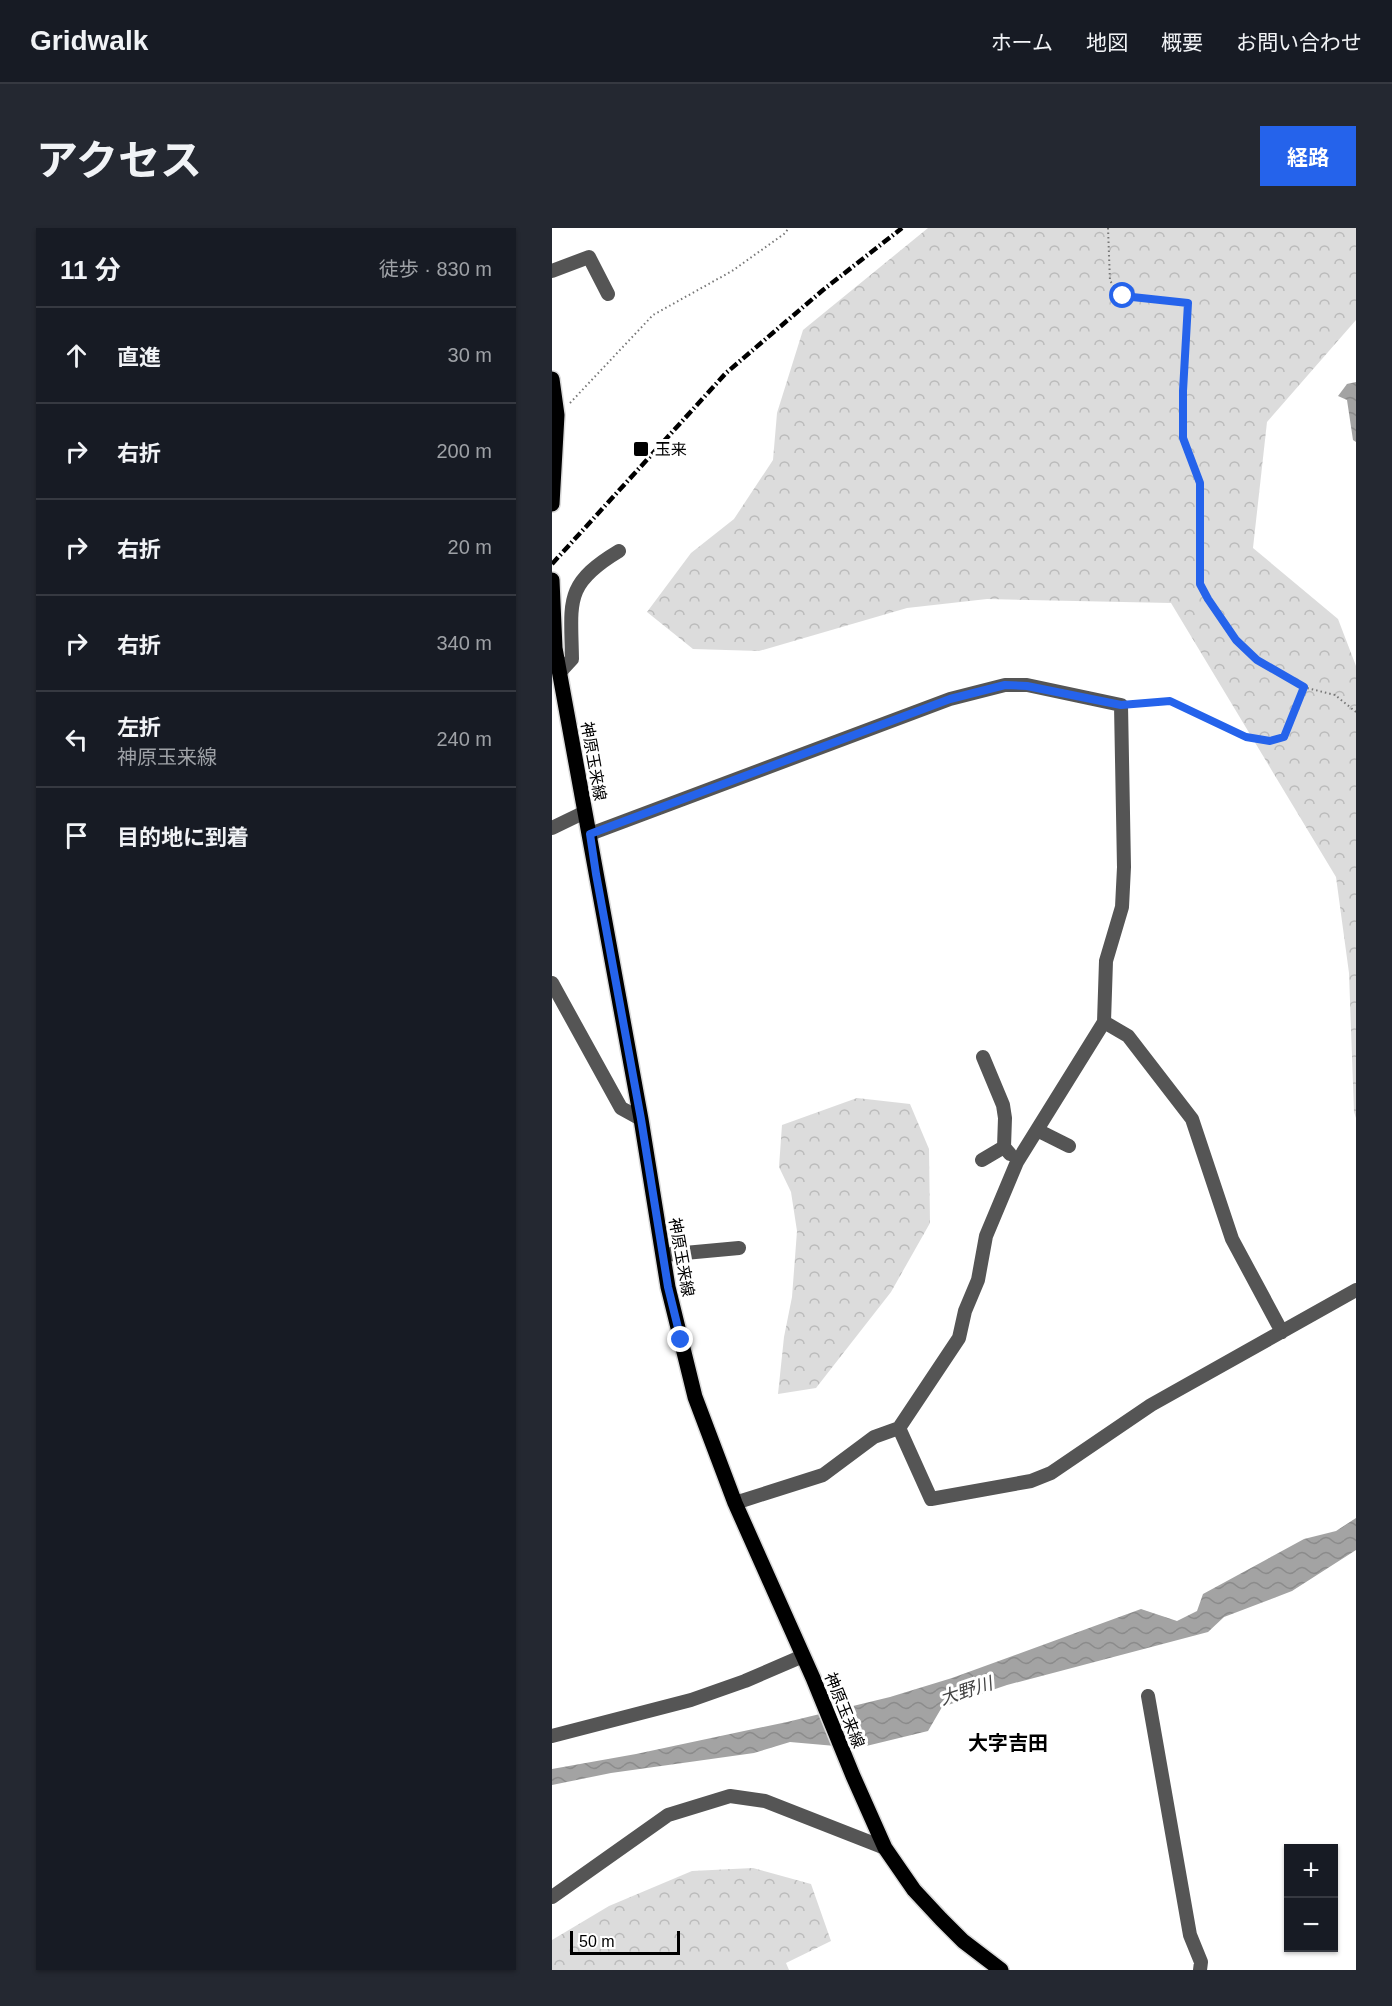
<!DOCTYPE html>
<html lang="ja">
<meta charset="utf-8">
<style>
:root{--surface:#171b24;--page:#242831;--text:#f1f3f6;--muted:#9ea1a6;--line:#363941;--accent:#2563eb}
body{margin:0;font-family:Helvetica,"Noto Sans JP",sans-serif;background:var(--page);color:var(--text)}
.controls{position:absolute;right:18px;bottom:18px;display:grid;overflow:hidden;border-radius:0px;box-shadow:0 2px 4px #0004}
.controls button{width:54px;height:54px;display:grid;place-items:center;padding:0;border:0;border-bottom:2px solid var(--line);background:var(--surface);color:var(--text);font:30px sans-serif}
.scale{position:absolute;left:18px;bottom:15px;width:110px;box-sizing:border-box;padding-left:6px;border:3px solid #000;border-top:0;font-size:16px;line-height:21px;white-space:nowrap;color:#000;-webkit-text-stroke:4px #fff;paint-order:stroke}
.stop{position:absolute;width:18px;height:18px;margin:-14px;border:4px solid #2563eb;border-radius:50%;background:#fff}
.stop.end{background:#2563eb;border-color:#fff;box-shadow:0 2px 6px #0008}
.list{margin:0;padding:0;list-style:none}
h2{display:flex;justify-content:space-between;align-items:center;height:78px;margin:0;padding:0 24px;font-size:26px}
h2 small{font-size:20px;font-weight:400;color:var(--muted)}
.list li{display:grid;grid-template-columns:39px 1fr auto;gap:18px;align-items:center;box-sizing:border-box;height:96px;padding:0 24px;border-top:2px solid var(--line)}
.list b{display:block;font-size:22px;white-space:nowrap}
.list p{margin:0;font-size:20px;white-space:nowrap;color:var(--muted)}
.list em{font-size:20px;font-style:normal;color:var(--muted)}
.icon{flex:none;width:33px;height:33px;fill:none;stroke:currentColor;stroke-width:2;stroke-linecap:round;stroke-linejoin:round}
.map{position:relative;flex:none;width:804px;height:1742px;overflow:hidden;border-radius:0px}
header{display:flex;align-items:center;gap:36px;box-sizing:border-box;height:84px;padding:0 30px;background:var(--surface);border-bottom:2px solid var(--line)}
header strong{font-size:28px}
nav{display:flex;gap:33px;margin-inline-start:auto;font-size:21px}
.intro{display:flex;align-items:center;justify-content:space-between;box-sizing:border-box;height:144px;padding:0 36px}
h1{margin:0;font-size:42px}
.button{padding:15px 27px;border-radius:0px;background:var(--accent);color:#fff;font-size:21px;font-weight:700}
main{display:flex;gap:36px;padding:0 36px}
aside{flex:1;background:var(--surface);border-radius:0px;box-shadow:0 2px 4px #0004}
.map>svg:first-child{display:block}
.forest{fill:url(#forest-crowns)}
.water{fill:url(#water-waves)}
.lines{fill:none;stroke-linecap:round;stroke-linejoin:round}
.major-casing{stroke:#dbdbdb;stroke-width:18}
.path{stroke:#777;stroke-width:2;stroke-dasharray:1.5 3;stroke-linecap:butt}
.minor{stroke:#555;stroke-width:14}
.major{stroke:#000;stroke-width:15}
.rail{stroke:#000;stroke-width:4.5;stroke-dasharray:9 3 1.5 3;stroke-linecap:butt}
.route{stroke:#2563eb;stroke-width:8}
.poi-dot{fill:#000;stroke:#fff;stroke-width:2}
.labels{text-anchor:middle;stroke-width:6;stroke-linejoin:round;paint-order:stroke}
.poi-label{font-size:16px;fill:#000;stroke:#fff;text-anchor:start}
.street-label{font-size:16px;fill:#000;stroke:#fff}
.water-label{font-size:18px;font-style:italic;fill:#444;stroke:#fff}
.quarter-label{font-size:20px;font-weight:bold;fill:#000;stroke:#fff}
</style>
<header>
<strong>Gridwalk</strong>
<nav><a>ホーム</a><a>地図</a><a>概要</a><a>お問い合わせ</a></nav>
</header>
<div class="intro"><h1>アクセス</h1><a class="button">経路</a></div>
<main>
<aside>
<h2>11 分<small>徒歩 · 830 m</small></h2>
<ul class="list">
<li><svg class="icon" aria-label="ahead" viewBox="0 0 24 24"><path d="M12 20V5M6 11l6-6 6 6"/></svg><div><b>直進</b></div><em>30 m</em></li>
<li><svg class="icon" aria-label="right" viewBox="0 0 24 24"><path d="M7 20v-9h11M14 6l5 5-5 5"/></svg><div><b>右折</b></div><em>200 m</em></li>
<li><svg class="icon" aria-label="right" viewBox="0 0 24 24"><path d="M7 20v-9h11M14 6l5 5-5 5"/></svg><div><b>右折</b></div><em>20 m</em></li>
<li><svg class="icon" aria-label="right" viewBox="0 0 24 24"><path d="M7 20v-9h11M14 6l5 5-5 5"/></svg><div><b>右折</b></div><em>340 m</em></li>
<li><svg class="icon" aria-label="left" viewBox="0 0 24 24"><path d="M17 20v-9H6M10 6l-5 5 5 5"/></svg><div><b>左折</b><p>神原玉来線</p></div><em>240 m</em></li>
<li><svg class="icon" aria-label="arrive" viewBox="0 0 24 24"><path d="M6 21V4h12l-3 4 3 4H6"/></svg><div><b>目的地に到着</b></div></li>
</ul>
</aside>
<div class="map">
<svg width="804" height="1742" viewBox="0 0 804 1742">
<defs>
<pattern id="forest-crowns" width="20" height="18" patternUnits="userSpaceOnUse" patternTransform="scale(1.5)"><rect width="20" height="18" fill="#dcdcdc"/><path d="M2 6a3 3 0 1 1 6 0M12 15a3 3 0 1 1 6 0" fill="none" stroke="#bbb"/></pattern>
<pattern id="water-waves" width="16" height="10" patternUnits="userSpaceOnUse" patternTransform="scale(1.5)"><rect width="16" height="10" fill="#a3a3a3"/><path d="M0 5q4-4 8 0t8 0" fill="none" stroke="#8b8b8b"/></pattern>
</defs>
<rect width="100%" height="100%" fill="#fff"/>
<path class="forest" d="M376 0H804V92L715 194 701 320 786 391 804 438V890L802 884 797 745 784 649 619 375 435 371 355 380 207 423 141 421 95 384 139 325 182 291 221 232 225 185 251 102Z
M305 870 358 876 377 921 378 995 339 1064 264 1160 226 1166 232 1109 240 1069 245 1003 239 964 227 939 230 897Z
M201 1640 259 1656 279 1713 234 1735 237 1742H0V1712L57 1678 140 1643Z"/>
<path class="water" d="M804 154V214L801 212 795 172 786 168 795 156Z
M804 1290V1322L740 1363 672 1389 656 1404 455 1457 390 1479 376 1503 306 1520 238 1514 202 1525 59 1545 0 1557V1541L84 1526 235 1494 338 1469 400 1450 589 1381 625 1393 645 1383 651 1366 752 1311 784 1303Z"/>
<g class="lines">
<g class="major-casing">
<path id="major" d="M0 151 5 187 0 276
M0 352 3 420 89 891 116 1059 143 1169 183 1275 261 1450 301 1548 333 1620 362 1662 389 1691 411 1713 449 1742"/>
</g>
<path class="path" d="M556 0 558 53 571 68 636 75 631 163V210L648 255V356L656 371 684 412 705 432 751 459 783 467 804 484
M18 175 101 87 180 43 232 6 237 0
M581 476 618 473 694 509 718 513 732 509 751 459"/>
<path class="minor" d="M0 43 37 29 56 66
M8 444 20 431C19 373 12 356 67 323
M0 600 33 584
M38 606 398 471 453 457H475L569 477 572 639 570 679 554 733 552 794 576 808 640 891 680 1011 730 1104
M0 755 69 880 89 891
M431 829 451 877 453 890 452 919
M485 902 517 918
M430 932 452 919 458 926
M111 1027 187 1020
M347 1200 379 1271 479 1253 499 1245 599 1177 804 1062
M183 1275 271 1247 322 1209 347 1200 407 1110 413 1083 426 1052 434 1008 465 934 552 794
M596 1468 638 1707 649 1734 648 1742
M0 1508 139 1472 193 1453 251 1428
M0 1669 116 1587 178 1568 213 1573 333 1620"/>
<use href="#major" class="major"/>
<path class="rail" d="M0 336 174 145 271 62 350 0"/>
</g>
<g class="lines">
<path class="route" d="M129 1112 116 1059 89 891 44 646 38 606 398 471 453 457 475 458 569 477 618 473 694 509 718 513 732 509 752 459 705 432 684 412 656 371 648 356V255L631 210V163L636 75 571 68"/>
</g>
<rect class="poi-dot" x="81" y="213" width="16" height="16" rx="3"/>
<g class="labels">
<g class="poi-label">
<text x="103" y="227">玉来</text>
</g>
<g class="street-label">
<text transform="translate(42 533) rotate(80)" y="6">神原玉来線</text>
<text transform="translate(130 1029) rotate(80)" y="6">神原玉来線</text>
<text transform="translate(293 1482) rotate(68)" y="6">神原玉来線</text>
</g>
<g class="water-label">
<text transform="translate(414 1463) rotate(-18)" y="6">大野川</text>
</g>
<g class="quarter-label">
<text x="456" y="1522">大字吉田</text>
</g>
</g>
</svg>
<div class="controls">
<button>+</button>
<button>−</button>
</div>
<div class="scale">50 m</div>
<div class="stop" style="left:571px;top:68px"></div>
<div class="stop end" style="left:129px;top:1112px"></div>
</div>
</main>
